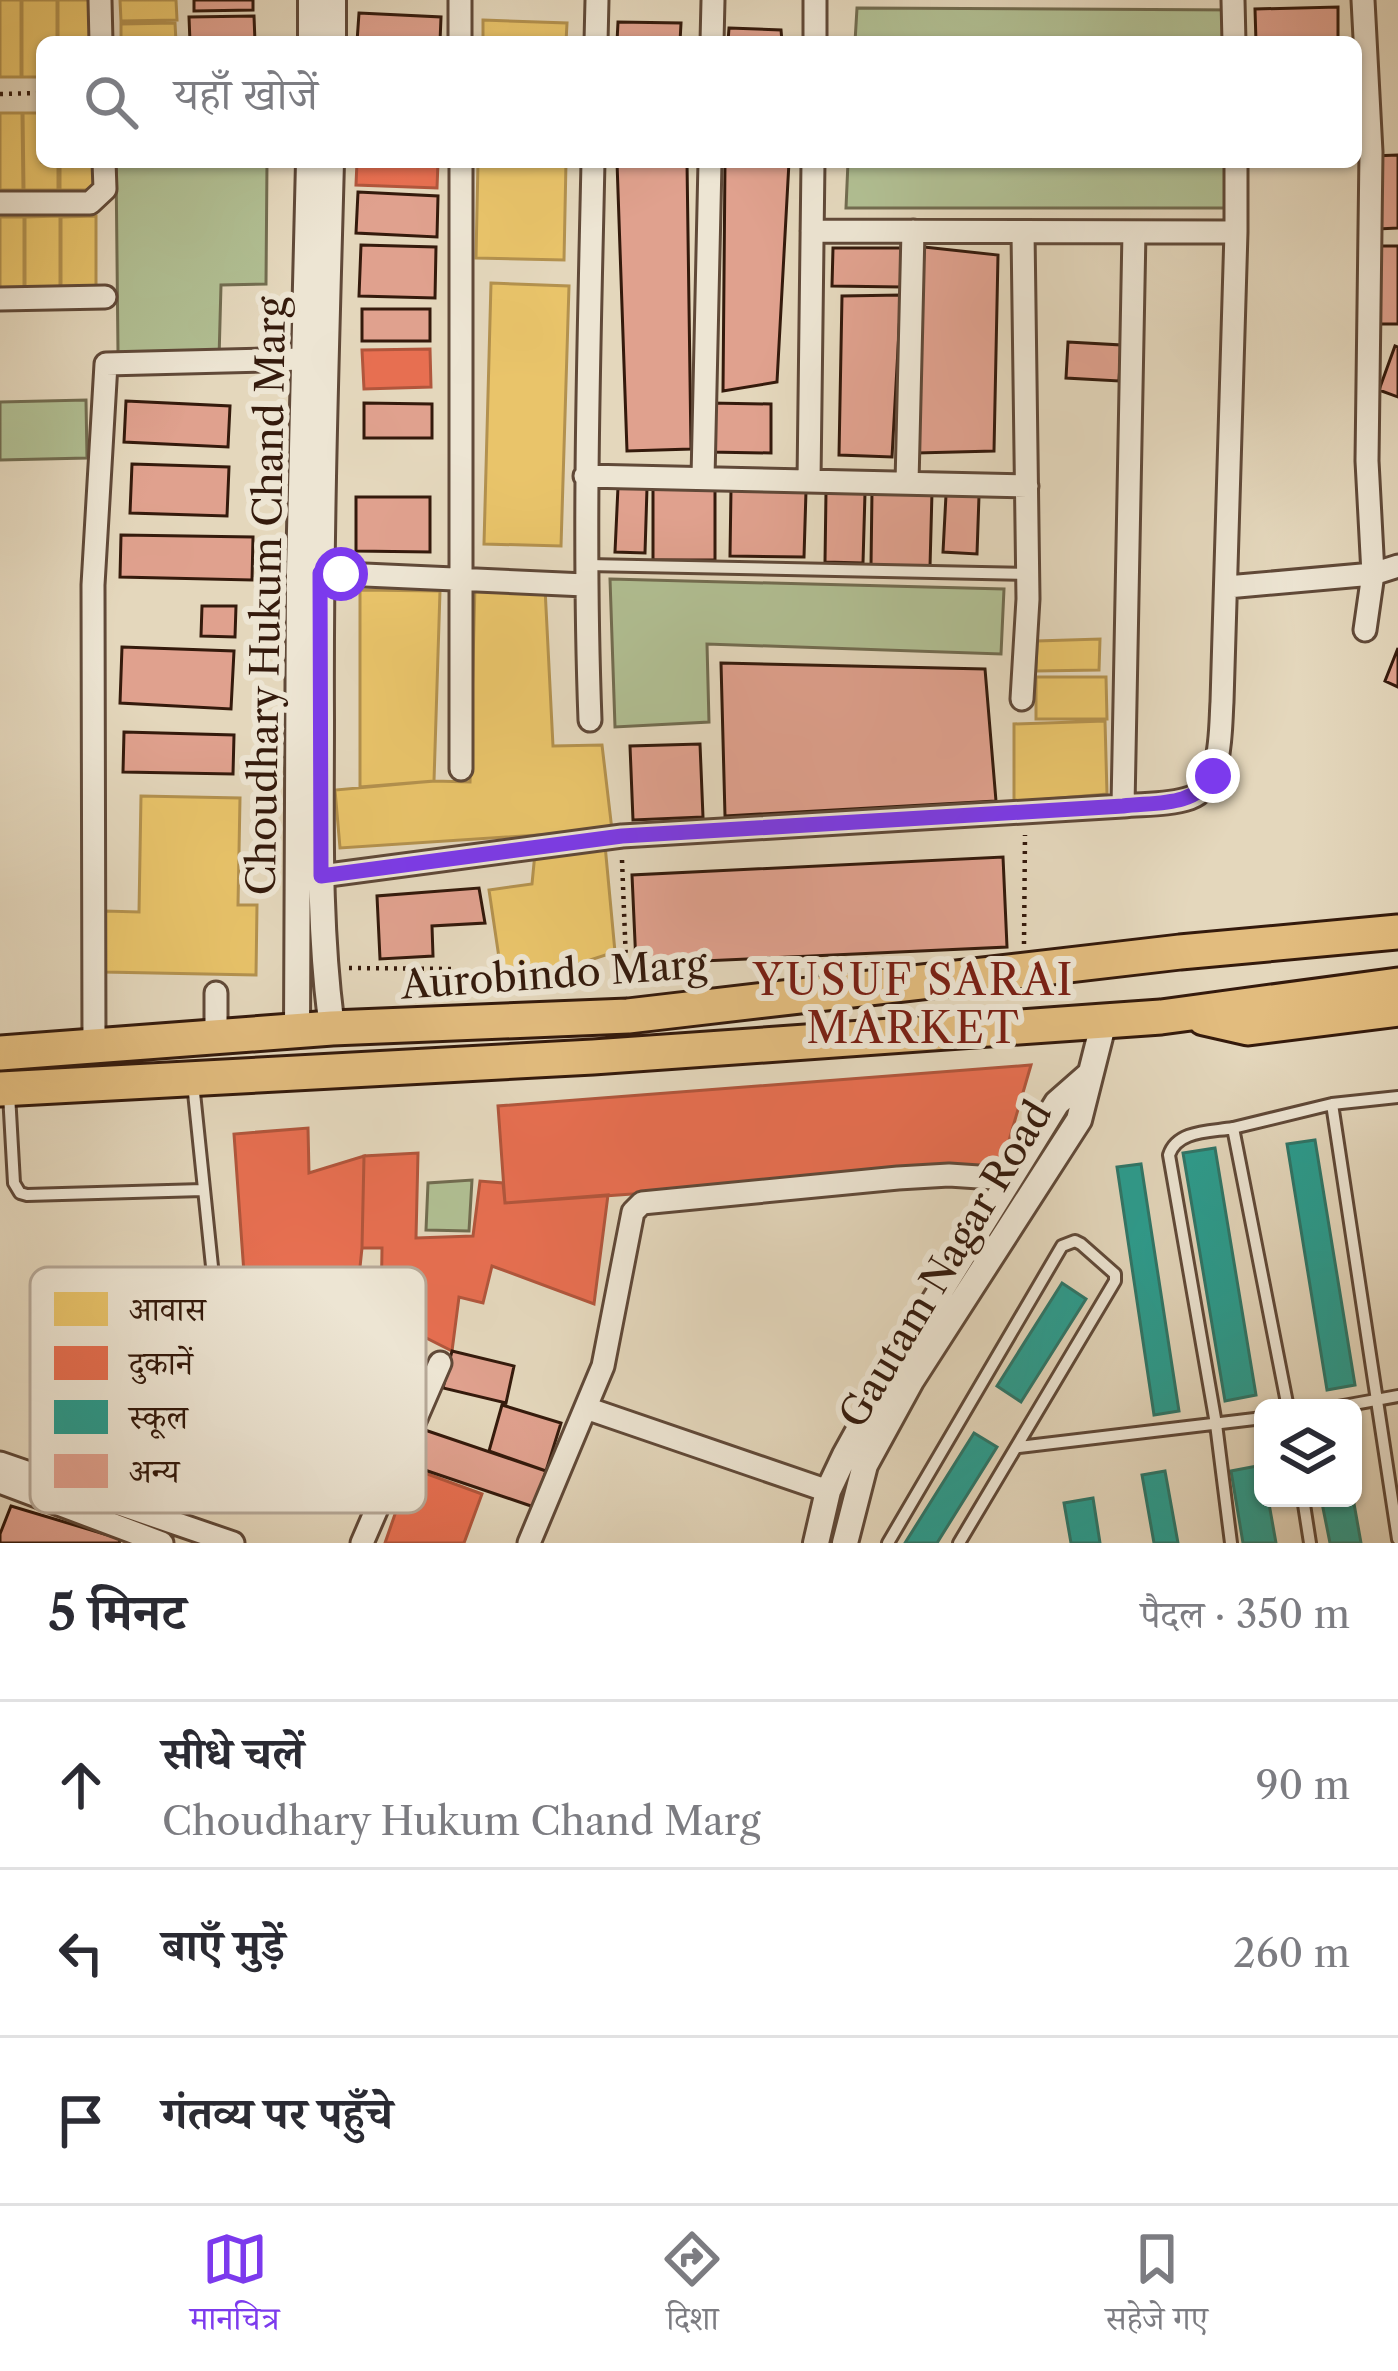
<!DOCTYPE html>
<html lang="hi">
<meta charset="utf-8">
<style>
:root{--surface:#fff;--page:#f2f2f3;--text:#2b2b33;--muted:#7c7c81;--line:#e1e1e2;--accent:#7c3aed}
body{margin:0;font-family:"Libre Caslon Text","Noto Serif Devanagari",serif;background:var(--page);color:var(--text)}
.controls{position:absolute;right:36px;bottom:36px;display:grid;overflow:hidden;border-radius:18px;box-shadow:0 3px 9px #0004}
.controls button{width:108px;height:108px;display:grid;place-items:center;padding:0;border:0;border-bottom:3px solid var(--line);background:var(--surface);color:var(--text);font:60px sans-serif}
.stop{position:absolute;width:36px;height:36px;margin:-27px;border:9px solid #7c3aed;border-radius:50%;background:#fff}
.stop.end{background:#7c3aed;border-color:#fff;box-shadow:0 3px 12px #0008}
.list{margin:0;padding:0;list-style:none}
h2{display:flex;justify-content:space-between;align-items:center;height:156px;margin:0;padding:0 48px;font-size:51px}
h2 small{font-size:39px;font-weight:400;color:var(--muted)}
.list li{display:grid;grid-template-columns:78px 1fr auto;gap:36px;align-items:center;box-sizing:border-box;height:168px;padding:0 48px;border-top:3px solid var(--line)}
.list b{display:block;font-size:45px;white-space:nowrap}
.list p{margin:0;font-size:39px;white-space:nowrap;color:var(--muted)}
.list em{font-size:39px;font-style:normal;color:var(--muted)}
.icon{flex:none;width:66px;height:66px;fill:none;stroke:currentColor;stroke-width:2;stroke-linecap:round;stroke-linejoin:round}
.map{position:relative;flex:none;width:1398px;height:1543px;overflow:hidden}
.search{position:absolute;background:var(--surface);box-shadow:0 3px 9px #0004;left:36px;right:36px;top:36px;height:132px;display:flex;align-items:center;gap:30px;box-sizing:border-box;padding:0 42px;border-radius:18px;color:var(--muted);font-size:45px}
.sheet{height:660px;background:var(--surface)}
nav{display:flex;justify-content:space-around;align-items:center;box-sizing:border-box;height:168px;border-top:3px solid var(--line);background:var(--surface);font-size:33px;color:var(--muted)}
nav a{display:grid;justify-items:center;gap:6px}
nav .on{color:var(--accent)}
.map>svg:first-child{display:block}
.green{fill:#b1bf93;stroke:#726c50;stroke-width:3}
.homes{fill:#e9c46a;stroke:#b3914e;stroke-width:3}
.shops{fill:#e76f51;stroke:#b1563c;stroke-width:3}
.schools{fill:#2a9d8f;stroke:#2d7668;stroke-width:3}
.building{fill:#e0a18e;stroke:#341a0c;stroke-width:3}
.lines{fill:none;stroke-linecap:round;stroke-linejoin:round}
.service-casing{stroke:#604938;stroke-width:16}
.minor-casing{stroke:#604938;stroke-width:27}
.tertiary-casing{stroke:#604938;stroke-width:30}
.trunk-casing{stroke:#341a0c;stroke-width:39}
.path{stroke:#341a0c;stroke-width:4.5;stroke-dasharray:3 6;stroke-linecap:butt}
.service{stroke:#ede5d3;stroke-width:10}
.minor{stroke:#ede5d3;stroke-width:21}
.tertiary{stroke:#ede5d3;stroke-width:24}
.trunk{stroke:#e2bc7e;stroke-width:33}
.route{stroke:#7c3aed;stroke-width:15}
.labels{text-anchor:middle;stroke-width:12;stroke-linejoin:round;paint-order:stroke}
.street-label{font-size:39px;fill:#341a0c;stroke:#ede5d3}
.neighbourhood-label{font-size:42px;letter-spacing:3px;fill:#7a1f14;stroke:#ede5d3}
.key{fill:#ede5d3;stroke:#b6a897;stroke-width:3}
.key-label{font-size:33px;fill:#341a0c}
</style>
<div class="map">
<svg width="1398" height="1543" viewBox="0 0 1398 1543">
<rect width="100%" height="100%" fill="#e4d7bc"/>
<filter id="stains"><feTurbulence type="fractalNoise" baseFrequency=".00167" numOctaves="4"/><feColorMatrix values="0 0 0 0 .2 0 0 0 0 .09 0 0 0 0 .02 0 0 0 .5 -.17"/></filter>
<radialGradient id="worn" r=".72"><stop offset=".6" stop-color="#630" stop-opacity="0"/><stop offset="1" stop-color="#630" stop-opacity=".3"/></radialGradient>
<path class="green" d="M857 8 1240 10 1239 42H855Z
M116 162H267L266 284 221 285 219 359 118 352Z
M848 162H1236L1235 208H846Z
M86 400 87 458 0 460V402Z
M610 579 1004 589 1001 654 707 644 709 722 615 727Z
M472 1180 469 1231 426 1230 428 1183Z"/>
<path class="homes" d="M0 0H21V77H0Z
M22 0H57V42H42V77H22Z
M58 0H93V42H58Z
M120 0H176L177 20 121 21Z
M483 20 567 23 566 42H483Z
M175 23 176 42H121V24Z
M0 113H22L23 190H0Z
M23 113H42V162H58V190H24Z
M60 162H94L95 190H60Z
M478 162H566L564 260 476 258Z
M60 216V294H25V217Z
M96 216V293L61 294V217Z
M0 217H24V294H0Z
M491 283 569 286 561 546 484 544Z
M475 585 545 588 553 746 602 745 612 830 340 848 335 790 434 781 470 782Z
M360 590 440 591 434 781 360 787Z
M1100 639 1099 670 1036 671 1037 641Z
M1036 677H1106L1107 719H1036Z
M1105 721 1107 794 1014 802V724Z
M141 796 240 798 238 905H257L256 975 104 972 105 911 139 912Z
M605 845 615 952 556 971 502 978 489 890 532 884 535 853Z"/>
<path class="shops" d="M357 162H438L437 188 356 185Z
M430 349 431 387 364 389 362 350Z
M1031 1065 1001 1168 505 1203 498 1106Z
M308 1128 309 1173 364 1156 362 1248 350 1362 248 1329 234 1134Z
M418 1153 416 1238 473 1236 480 1181 503 1183 505 1203 608 1195 594 1304 492 1266 483 1303 459 1297 452 1351 381 1315 382 1248H362L364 1156Z
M411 1468 482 1494 464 1543H385Z"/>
<path class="schools" d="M1315 1140 1355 1385 1327 1390 1287 1144Z
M1215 1148 1256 1395 1225 1401 1183 1153Z
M1141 1164 1179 1411 1154 1415 1117 1167Z
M1062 1283 1086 1299 1021 1402 997 1386Z
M974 1433 997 1447 937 1543H905Z
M1262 1465 1263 1498H1268L1276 1543H1243L1231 1471Z
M1165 1471 1178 1543H1154L1142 1475Z
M1093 1498 1100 1543H1071L1064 1503Z
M1321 1498H1353L1361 1543H1330Z"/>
<path class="building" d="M194 0H253V10L194 11Z
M1338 7V42H1256L1255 9Z
M359 13 441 17 440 42H357Z
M254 16 255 42H190L189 17Z
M618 22 681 23 680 42H617Z
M729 28 781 30 782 42H728Z
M1398 155V228L1378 229 1373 156Z
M617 162H687L691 449 627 451Z
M725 162H789L777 382 723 391Z
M358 192 438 196 437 237 356 233Z
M361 245 436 247 435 298 359 296Z
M1375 246H1398V324H1376Z
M924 247 998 255 994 451 917 453Z
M833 248H902V287L832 286Z
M901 295 892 457 839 455 842 296Z
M362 309H430V341H362Z
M1068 342 1121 345 1119 381 1066 378Z
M1395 346 1398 347V397L1379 390Z
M126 401 230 406 228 447 124 442Z
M364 403 432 404V438H364Z
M710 403 771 404V453L709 452Z
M132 464 229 467 227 516 130 513Z
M653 485H715V560H653Z
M618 487 647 488 645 553 615 552Z
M731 489 806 491 804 557 730 556Z
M872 491 932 492 930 567 871 566Z
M826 492 865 493 863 563 825 562Z
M946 495 979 496 977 554 943 552Z
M356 497H430V552L356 551Z
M121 535 253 537 252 580 120 577Z
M202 606H236L235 637 201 636Z
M122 647 234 651 231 709 120 703Z
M1398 648V687L1385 681Z
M721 663 985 669 996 801 725 816Z
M124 732 234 735 233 774 123 772Z
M700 744 703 817 633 820 630 746Z
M1003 857 1007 947 636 964 632 875Z
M479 888 485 923 432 926 433 956 380 959 377 896Z
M452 1351 514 1366 506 1403 443 1388Z
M502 1405 561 1423 546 1471 489 1451Z
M416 1427 546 1471 534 1507 404 1463Z
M11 1506 121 1539 119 1543H0V1534Z"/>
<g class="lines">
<g class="service-casing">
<path id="service" d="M587 565 1027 574
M193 1083 236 1498
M9 1094 14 1183 20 1193 27 1195 203 1190
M1332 1104 1398 1539
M1288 1408 1233 1128 1332 1104 1398 1097
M1332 1408 1398 1396
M1019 1447 1263 1418
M1303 1498 1310 1543
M888 1543 1062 1246 1075 1241 1081 1244 1115 1274V1281L959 1543
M1231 1543 1216 1424 1169 1155C1177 1130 1210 1132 1233 1128"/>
</g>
<g class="minor-casing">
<path id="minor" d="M100 0 101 42
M460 0V42
M1233 0 1234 42
M1363 0 1371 152 1367 461 1373 574 1365 630
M596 42 597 0
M712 42 713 0
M815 42V0
M461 162V769
M0 203H90L105 189 104 162
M812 231 1236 232
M0 299 105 297
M585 476 1027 486
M703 478 710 162
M809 481 813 162
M907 483 913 231
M320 573 585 585
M1227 587 1373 574 1398 566
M1022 699 1028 599 1023 232
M590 720C583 534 589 348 593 162
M1123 806 1134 232
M321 876 622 836 1123 806C1144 804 1170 805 1190 798 1223 786 1220 730 1222 702L1236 232V162
M216 993V1038
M94 1046 93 585 106 364 304 359
M586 1408 828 1491
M0 1463 233 1543
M0 1482 162 1543
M362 1543 440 1363
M529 1543 603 1366 633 1212 642 1203 898 1178 949 1175 1009 1179"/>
</g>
<g class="tertiary-casing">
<path id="tertiary" d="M311 42V0
M333 42V0
M331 162C326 348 320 533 321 719 321 822 318 926 332 1028
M297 1032 299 572 309 162
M816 1543 828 1491 845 1455 897 1361 1057 1103 1090 1074
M845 1543 865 1465 911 1381 1079 1120 1104 1021"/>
</g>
<g class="trunk-casing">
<path id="trunk" d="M1204 1018 1248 1028 1398 1009
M0 1053 332 1028 628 1016 1180 952 1398 932
M0 1089 593 1057 1104 1021 1161 1017 1398 985"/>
</g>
<path class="path" d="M0 94 42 93
M622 860 627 987
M1024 944 1025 835
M349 968 455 969 457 996"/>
<use href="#service" class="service"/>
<use href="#minor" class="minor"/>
<use href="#tertiary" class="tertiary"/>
<use href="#trunk" class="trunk"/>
</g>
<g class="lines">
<path class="route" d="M341 574 320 573 321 876 622 836 1123 806C1156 802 1194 807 1213 776"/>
</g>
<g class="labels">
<g class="street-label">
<text transform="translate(266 596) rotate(-89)" y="14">Choudhary Hukum Chand Marg</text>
<text transform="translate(554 974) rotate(-4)" y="14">Aurobindo Marg</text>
<text transform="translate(945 1264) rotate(-59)" y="14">Gautam Nagar Road</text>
</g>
<g class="neighbourhood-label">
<text x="914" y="995">YUSUF SARAI<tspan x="914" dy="48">MARKET</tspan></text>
</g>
</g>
<rect x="30" y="1267" width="396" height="246" rx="18" class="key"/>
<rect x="54" y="1292" width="54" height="34" fill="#e9c46a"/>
<rect x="54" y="1346" width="54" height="34" fill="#e76f51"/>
<rect x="54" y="1400" width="54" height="34" fill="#2a9d8f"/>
<rect x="54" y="1454" width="54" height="34" fill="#e0a18e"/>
<g class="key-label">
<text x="129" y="1321">आवास</text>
<text x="129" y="1375">दुकानें</text>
<text x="129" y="1429">स्कूल</text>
<text x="129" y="1483">अन्य</text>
</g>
<rect width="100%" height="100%" filter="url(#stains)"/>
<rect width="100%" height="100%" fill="url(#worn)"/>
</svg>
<div class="controls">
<button><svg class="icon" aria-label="layers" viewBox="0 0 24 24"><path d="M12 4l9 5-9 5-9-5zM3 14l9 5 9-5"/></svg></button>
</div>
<div class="stop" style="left:341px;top:574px"></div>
<div class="stop end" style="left:1213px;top:776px"></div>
<div class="search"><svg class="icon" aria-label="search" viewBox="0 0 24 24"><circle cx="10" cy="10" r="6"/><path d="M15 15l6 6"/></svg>यहाँ खोजें</div>
</div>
<section class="sheet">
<h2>5 मिनट<small>पैदल · 350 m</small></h2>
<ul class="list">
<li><svg class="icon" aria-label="ahead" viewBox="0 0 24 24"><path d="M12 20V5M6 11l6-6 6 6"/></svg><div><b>सीधे चलें</b><p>Choudhary Hukum Chand Marg</p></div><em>90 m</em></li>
<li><svg class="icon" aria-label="left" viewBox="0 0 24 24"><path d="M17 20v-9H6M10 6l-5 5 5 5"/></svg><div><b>बाएँ मुड़ें</b></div><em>260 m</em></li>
<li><svg class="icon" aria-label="arrive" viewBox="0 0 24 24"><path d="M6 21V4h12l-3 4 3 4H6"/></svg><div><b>गंतव्य पर पहुँचे</b></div></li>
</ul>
</section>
<nav>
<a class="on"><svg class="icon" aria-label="map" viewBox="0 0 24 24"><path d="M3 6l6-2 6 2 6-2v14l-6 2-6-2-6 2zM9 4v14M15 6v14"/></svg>मानचित्र</a>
<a><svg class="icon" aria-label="directions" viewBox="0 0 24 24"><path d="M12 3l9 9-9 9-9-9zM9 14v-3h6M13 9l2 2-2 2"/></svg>दिशा</a>
<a><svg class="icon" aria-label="saved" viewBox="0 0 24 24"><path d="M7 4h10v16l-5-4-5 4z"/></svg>सहेजे गए</a>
</nav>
